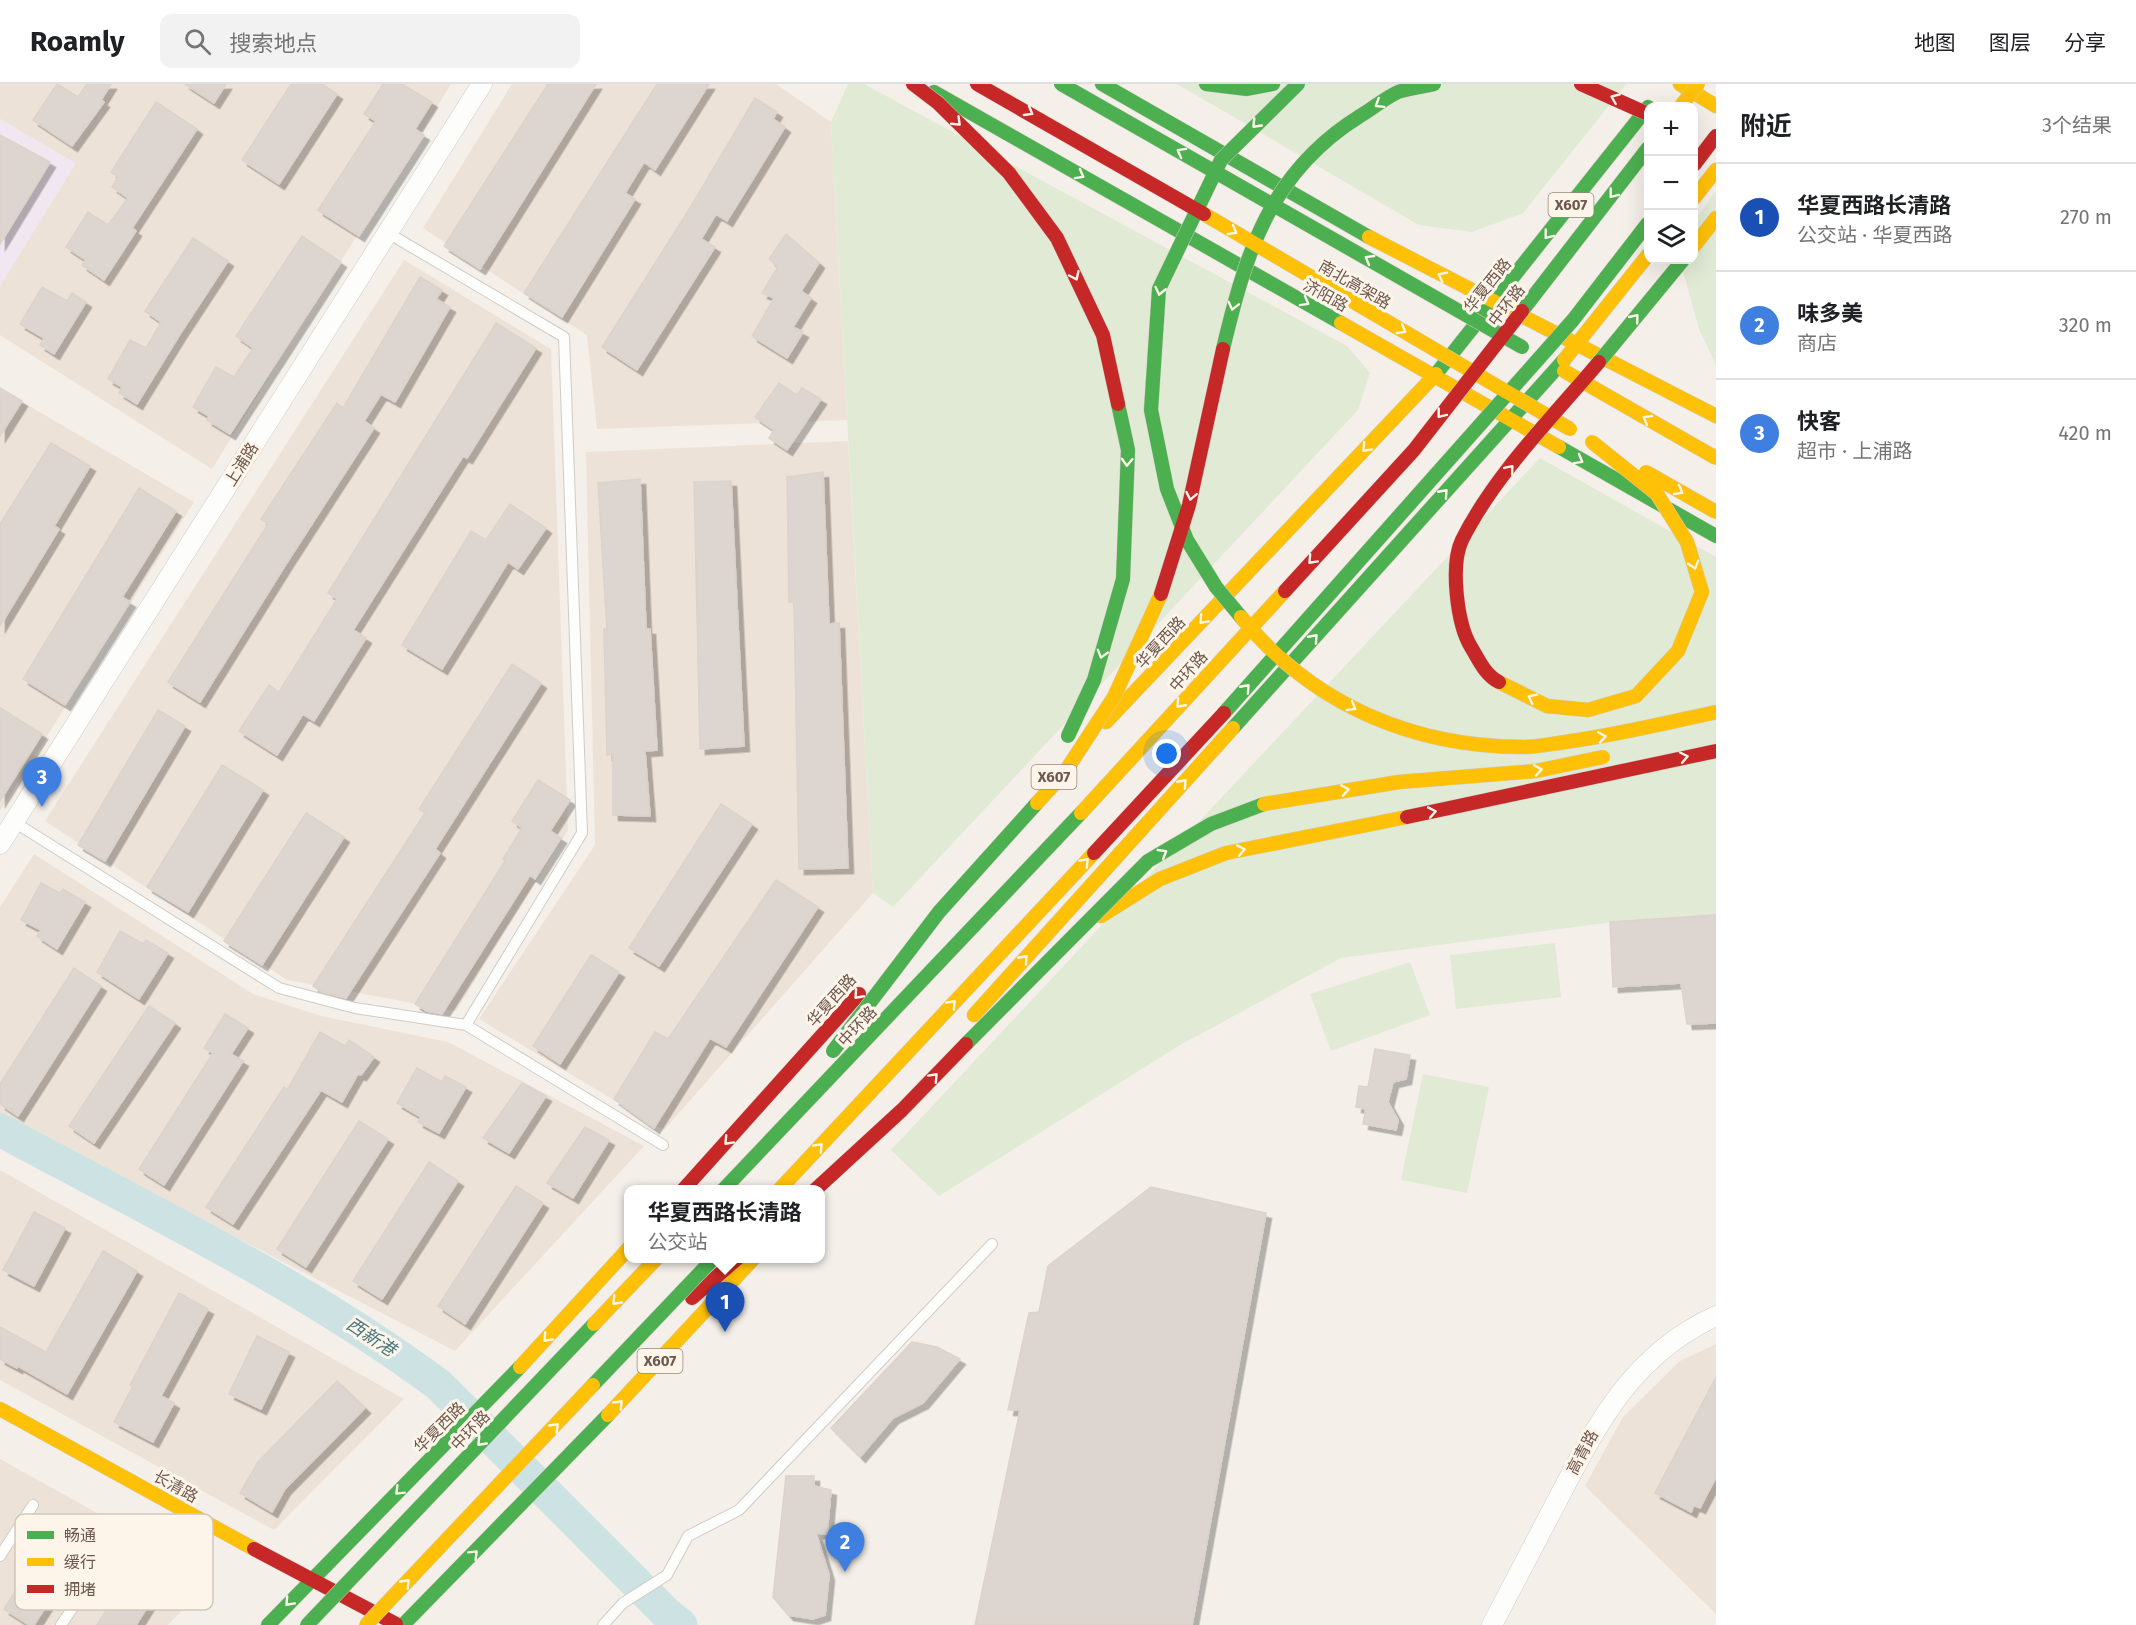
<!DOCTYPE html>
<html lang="zh">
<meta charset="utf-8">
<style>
:root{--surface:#fff;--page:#f2f2f2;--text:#202124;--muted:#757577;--line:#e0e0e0;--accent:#0b8043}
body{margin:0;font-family:"Fira Sans","Noto Sans SC",sans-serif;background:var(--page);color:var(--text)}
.controls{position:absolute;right:18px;top:18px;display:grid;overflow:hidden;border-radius:12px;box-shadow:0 6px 24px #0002}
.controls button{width:54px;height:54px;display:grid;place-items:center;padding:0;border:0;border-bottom:2px solid var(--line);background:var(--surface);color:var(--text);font:30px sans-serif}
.you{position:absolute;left:1167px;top:670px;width:21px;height:21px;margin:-15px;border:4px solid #fff;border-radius:50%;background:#1a73e8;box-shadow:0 0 0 9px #1a73e833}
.badge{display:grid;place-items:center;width:39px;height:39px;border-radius:50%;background:var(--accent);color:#fff;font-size:20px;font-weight:700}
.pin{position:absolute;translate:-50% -50px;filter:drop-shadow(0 2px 3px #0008)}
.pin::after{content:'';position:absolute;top:32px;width:21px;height:18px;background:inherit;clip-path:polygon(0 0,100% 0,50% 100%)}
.popup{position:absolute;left:624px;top:1101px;width:201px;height:78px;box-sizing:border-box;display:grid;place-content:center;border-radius:12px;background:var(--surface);filter:drop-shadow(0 2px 4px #0005);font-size:20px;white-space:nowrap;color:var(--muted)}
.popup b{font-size:22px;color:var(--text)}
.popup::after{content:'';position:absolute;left:50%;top:100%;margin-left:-12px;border:12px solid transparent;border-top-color:var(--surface)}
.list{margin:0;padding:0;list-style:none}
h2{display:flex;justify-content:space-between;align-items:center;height:78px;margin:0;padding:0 24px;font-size:26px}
h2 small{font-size:20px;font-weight:400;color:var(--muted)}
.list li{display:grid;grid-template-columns:39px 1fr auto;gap:18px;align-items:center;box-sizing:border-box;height:108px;padding:0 24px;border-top:2px solid var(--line)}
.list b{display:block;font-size:22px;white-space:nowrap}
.list p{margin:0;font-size:20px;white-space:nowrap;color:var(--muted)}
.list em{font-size:20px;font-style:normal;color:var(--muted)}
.icon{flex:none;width:33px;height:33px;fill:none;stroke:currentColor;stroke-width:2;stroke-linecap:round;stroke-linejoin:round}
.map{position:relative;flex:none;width:1716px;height:1541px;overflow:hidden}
header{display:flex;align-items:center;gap:36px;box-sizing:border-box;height:84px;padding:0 30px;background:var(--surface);border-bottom:2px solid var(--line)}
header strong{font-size:28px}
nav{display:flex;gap:33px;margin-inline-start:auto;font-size:21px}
.search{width:420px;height:54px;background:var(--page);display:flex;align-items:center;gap:15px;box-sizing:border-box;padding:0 21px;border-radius:12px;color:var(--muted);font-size:22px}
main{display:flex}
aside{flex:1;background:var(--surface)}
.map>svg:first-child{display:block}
.residential{fill:#ede2d7}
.education{fill:#f0e7f0}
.green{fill:#e1ead5}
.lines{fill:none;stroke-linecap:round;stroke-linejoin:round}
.river{stroke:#cce2e3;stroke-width:33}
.building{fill:#ddd5cf;stroke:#dcd3cc;stroke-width:1.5;filter:url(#shadow)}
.lane-casing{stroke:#d1cbc4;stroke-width:12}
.street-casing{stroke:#d1cbc4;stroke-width:21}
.fast-casing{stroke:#d3ccc6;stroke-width:15}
.slow-casing{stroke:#d3ccc6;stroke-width:15}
.jam-casing{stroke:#d3ccc6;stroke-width:15}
.lane{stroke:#fdfdfc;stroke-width:10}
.street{stroke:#fdfdfc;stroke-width:20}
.fast{stroke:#4caf50;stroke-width:14}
.slow{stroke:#ffc107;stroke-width:14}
.jam{stroke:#c62828;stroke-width:14}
.fast-bridge-casing{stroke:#d3cbc6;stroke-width:15;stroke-linecap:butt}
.slow-bridge-casing{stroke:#d3cbc6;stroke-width:15;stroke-linecap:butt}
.jam-bridge-casing{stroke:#d3cbc6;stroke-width:15;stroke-linecap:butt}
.fast-bridge{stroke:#4caf50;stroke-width:14}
.slow-bridge{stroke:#ffc107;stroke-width:14}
.jam-bridge{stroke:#c62828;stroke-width:14}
.oneway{stroke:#fdf5ea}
.labels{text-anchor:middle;stroke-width:6;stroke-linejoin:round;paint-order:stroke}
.shield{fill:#fdf5ea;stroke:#9a877c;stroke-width:1.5}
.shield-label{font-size:15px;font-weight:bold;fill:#6f584d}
.street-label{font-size:16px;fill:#6f584d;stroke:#fdf5ea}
.water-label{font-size:18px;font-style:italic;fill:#497880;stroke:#fdf5ea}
.key{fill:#fdf5ea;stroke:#d2c6bb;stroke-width:1.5}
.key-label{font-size:16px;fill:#6f584d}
</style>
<header>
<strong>Roamly</strong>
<div class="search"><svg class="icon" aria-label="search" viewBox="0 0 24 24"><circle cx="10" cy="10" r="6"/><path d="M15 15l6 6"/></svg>搜索地点</div>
<nav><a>地图</a><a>图层</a><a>分享</a></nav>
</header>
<main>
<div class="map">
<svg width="1716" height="1541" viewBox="0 0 1716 1541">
<defs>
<filter id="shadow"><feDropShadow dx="5.5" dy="5.5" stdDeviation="0" flood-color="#0004"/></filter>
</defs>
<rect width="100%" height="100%" fill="#f4efe9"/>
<path class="residential" d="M0 0H451L212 385 0 251V202L75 80 0 35Z
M512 0H776L831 38 847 336 597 345 587 251 423 144Z
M404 176 551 265 568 746 456 927 287 896 45 737Z
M0 305 194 418 0 727Z
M848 357 873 809 664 1046 479 935 595 761 586 368Z
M34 770 253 910 321 932 448 958 644 1062 455 1267 0 1031V823Z
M0 1086 404 1315 274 1446 0 1296Z
M1716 1260V1530L1585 1402 1623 1333 1680 1277Z
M0 1375 187 1479 194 1514 168 1541H0Z"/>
<path class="education" d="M0 35 76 79 0 202Z"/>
<path class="green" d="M848 0H864L1347 262 1370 289 1358 326 893 823 873 809 831 38Z
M1177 0H1626L1523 129 1472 148 1419 141Z
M1716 107V281L1699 245 1680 176 1694 137Z
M1540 374 1716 473V831L1620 837 1341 874 1180 961 939 1112 891 1066Z
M1555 859 1561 913 1456 925 1450 871Z
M1410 878 1430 931 1331 967 1310 910Z
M1423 990 1489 1003 1467 1109 1401 1096Z"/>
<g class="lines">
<path class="river" d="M0 1046C148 1126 303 1200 439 1301L667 1530 681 1541"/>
</g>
<path class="building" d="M57 0 78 13 87 0H111L101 16 104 18 72 62 33 36Z
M185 0H226L214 19Z
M291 0H322L337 10 279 100 242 76Z
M383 0H402L432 18 415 45 424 51 359 152 318 126 376 37 364 30Z
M548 0H596L480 185 444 162Z
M657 0H709L655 86 644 78 625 109 635 115 562 233 524 209Z
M755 14 777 28 773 35 785 43 727 137 716 130 701 155 715 163 637 286 602 263 690 124Z
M156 18 197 45 132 144 136 147 104 196 82 181 86 176 66 163 88 128 108 141 128 114 112 103 118 93 111 88Z
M0 51 50 78 0 160Z
M786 150 819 179 801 207 811 214 793 243 803 248 787 274 752 252 774 214 762 209 778 183 769 175Z
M302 152 341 178 230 350 207 336 209 332 193 323 216 283 234 293 253 264 236 252Z
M193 154 228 177 180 250 137 320 119 309 122 303 108 295 130 256 146 264 161 238 145 227Z
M420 193 442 206 436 215 450 223 395 318 381 310 364 337 374 344 286 480 200 618 168 598 268 440 261 435 337 319 343 324Z
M42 203 67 217 72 209 86 218 54 270 40 261 44 254 20 240Z
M496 239 536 264 467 374 463 372 353 546 366 554 314 637 303 630 277 671 239 647 269 601 279 608 337 515 328 509Z
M779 299 797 311 802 304 821 315 787 366 769 354 774 346 755 333Z
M0 304 22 317 0 352Z
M51 359 90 382 54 442 59 445 0 542V440Z
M823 388 829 540 839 539 848 784 799 785 794 518H789L787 393Z
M640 395 646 545H650L657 666 645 667 650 732 613 731V670L607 671 604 545H607L598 399Z
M731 397 744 662 700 665 694 398Z
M139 404 176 427 122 513 130 518 65 621 23 595Z
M510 420 546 444 518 485 508 478 442 585 402 561 471 447 486 456Z
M512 580 541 599 435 765 440 769 346 914 322 908 313 902 425 729 419 725Z
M0 624 42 650 0 717Z
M158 626 185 642 105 777 78 761Z
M222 681 263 706 188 828 147 803Z
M538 696 570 716 550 747 561 754 535 795 530 791 442 930 427 927 415 920 505 777 503 775 522 744 512 737Z
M721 720 752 740 659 882 629 864Z
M306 729 344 753 262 881 224 857Z
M776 796 818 823 726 963 710 954 654 1044 614 1015 655 948 668 955Z
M41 799 60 809 63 805 85 818 57 865 37 852 41 846 21 836Z
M1716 831V939L1687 940 1681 899 1613 903 1610 838Z
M120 847 143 860 146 856 168 869 139 915 97 888Z
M591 871 619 888 560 980 533 962Z
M74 884 101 902 18 1032 0 1020V1000Z
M149 922 175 939 94 1059 69 1042Z
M225 930 248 944 231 970 243 977 164 1101 139 1085 213 969 204 964Z
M320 948 345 962 349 956 374 973 361 991 358 990 342 1018 321 1006 233 1140 206 1123 284 1003 287 1006Z
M1375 965 1410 971 1406 995 1393 998 1388 1018 1398 1036 1396 1046 1363 1040 1366 1025 1356 1023 1359 1002 1368 1003Z
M417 984 442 998 445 992 466 1003 439 1049 418 1038 421 1033 397 1019Z
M522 999 546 1012 509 1069 483 1054Z
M359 1037 388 1055 306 1183 277 1165Z
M585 1043 609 1056 573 1114 547 1099Z
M429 1078 458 1097 382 1215 353 1197Z
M516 1102 543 1119 465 1240 438 1222Z
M1151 1103 1266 1129 1192 1541H975L1020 1326H1008L1029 1229 1039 1228 1048 1182Z
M34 1128 65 1144 34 1202 3 1186Z
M103 1167 137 1187 67 1310 18 1282 17 1284 0 1275V1243L46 1268Z
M179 1209 208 1225 161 1312 174 1319 153 1358 114 1338 133 1302 130 1301Z
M257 1252 289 1268 261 1325 229 1310Z
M912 1258 937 1263 960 1275 923 1319 893 1334 860 1373 831 1344Z
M1716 1293V1393L1700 1424 1694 1421 1691 1428 1655 1409Z
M337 1297 365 1324 285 1405 272 1428 240 1409 258 1378Z
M786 1392H814V1402L831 1406 827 1450 816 1449 829 1491 825 1531 813 1535 788 1531 773 1513Z
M59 1438 88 1456 34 1541H29L4 1525Z
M138 1476 166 1493 136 1541H97Z"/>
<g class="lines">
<g class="lane-casing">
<path id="lane" d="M388 149 564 253 582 749 466 941
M14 738 279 904 355 924 466 941 663 1061
M0 1472 33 1421
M61 1541 112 1466
M603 1541 623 1519 667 1491 688 1452 739 1426 992 1160"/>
</g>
<g class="street-casing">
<path id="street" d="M0 760 482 0
M1492 1541C1514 1499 1536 1457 1558 1415 1598 1338 1633 1270 1716 1232"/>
</g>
<g class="fast-casing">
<path id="fast" d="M1102 0 1369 153
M1206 0 1247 5 1273 0
M934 8 1341 239
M1436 290 1648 23
M1559 363 1716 452
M1233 644 1564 276
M268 1541 520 1283
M403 1541 608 1331"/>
</g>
<g class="slow-casing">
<path id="slow" d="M1680 0 1716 22
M1694 114 1716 86
M1369 153 1716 332
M1694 162 1716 134
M1341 239 1559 363
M1564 276 1648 171
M1106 638 1436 290
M1101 832 1160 795 1226 769 1407 733
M974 931 1233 644
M520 1283 629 1164
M0 1325 254 1465
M608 1331 754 1174"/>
</g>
<g class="jam-casing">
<path id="jam" d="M1407 733 1716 667
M683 1106 859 910
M692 1214 738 1174
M254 1465 396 1540"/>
</g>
<use href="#lane" class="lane"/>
<use href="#street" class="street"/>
<use href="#fast" class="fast"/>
<use href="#slow" class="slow"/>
<use href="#jam" class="jam"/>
<g class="fast-bridge-casing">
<path id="fast-bridge" d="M1061 0 1522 263
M1522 227 1648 64
M1223 265C1246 168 1270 88 1360 32 1372 25 1385 14 1398 8 1409 4 1423 3 1434 0
M1599 278 1683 176
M1241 533 1216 503 1187 456 1167 405 1151 326 1159 205 1221 76 1298 0
M1224 629 1573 236 1648 139
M1068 652 1094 596 1123 495 1128 366 1118 320
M966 960 1148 777 1211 740 1264 720
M833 967 939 828 1037 719
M723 1106 1081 729
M593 1301 714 1174
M307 1541 594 1240"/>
</g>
<g class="slow-bridge-casing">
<path id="slow-bridge" d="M1681 22 1698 0
M1204 130 1570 345
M1564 287 1716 374
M1646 388 1716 428
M1241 533C1312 620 1412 663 1524 663 1537 663 1551 660 1565 658 1616 651 1666 639 1716 628
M1499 598 1547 622 1588 626 1636 612 1678 567 1702 508 1687 458 1657 410 1592 358
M1037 719 1065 688 1114 613 1161 510
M1264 720 1399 698 1536 687 1603 673
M1081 729 1285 507
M779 1106 1094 769
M594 1240 657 1174
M366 1541 593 1301"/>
</g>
<g class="jam-bridge-casing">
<path id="jam-bridge" d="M913 0 938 19 1009 89 1057 154 1103 251 1118 320
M977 0 1204 130
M1581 0 1648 30
M1694 81 1716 52
M1285 507 1414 366 1522 227
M1161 510 1189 421 1223 265
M1499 598C1485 591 1479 576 1471 563 1457 540 1450 481 1462 456 1495 390 1552 334 1599 278
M1094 769 1224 629
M815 1106 902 1026 966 960"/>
</g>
<use href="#fast-bridge" class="fast-bridge"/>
<use href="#slow-bridge" class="slow-bridge"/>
<use href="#jam-bridge" class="jam-bridge"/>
</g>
<defs><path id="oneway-chevron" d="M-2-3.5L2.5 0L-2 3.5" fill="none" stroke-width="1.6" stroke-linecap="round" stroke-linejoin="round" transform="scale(1.5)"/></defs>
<g class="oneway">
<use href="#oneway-chevron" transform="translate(1615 14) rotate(-157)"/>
<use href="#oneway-chevron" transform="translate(1379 20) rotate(148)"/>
<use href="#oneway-chevron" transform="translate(1029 28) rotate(30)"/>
<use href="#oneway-chevron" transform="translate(957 38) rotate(44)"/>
<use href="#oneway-chevron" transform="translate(1256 40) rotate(134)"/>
<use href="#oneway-chevron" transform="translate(1181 68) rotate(-151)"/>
<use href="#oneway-chevron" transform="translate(1080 91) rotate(29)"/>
<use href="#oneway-chevron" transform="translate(1613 110) rotate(128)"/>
<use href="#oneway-chevron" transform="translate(1233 147) rotate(30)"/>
<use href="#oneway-chevron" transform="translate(1548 151) rotate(128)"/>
<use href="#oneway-chevron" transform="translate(1369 175) rotate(-150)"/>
<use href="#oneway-chevron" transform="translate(1075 192) rotate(65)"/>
<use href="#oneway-chevron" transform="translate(1442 192) rotate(-153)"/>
<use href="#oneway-chevron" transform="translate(1160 207) rotate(103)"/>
<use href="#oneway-chevron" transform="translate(1305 218) rotate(29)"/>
<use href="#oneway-chevron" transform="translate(1233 222) rotate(104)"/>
<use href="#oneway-chevron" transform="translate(1635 234) rotate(-51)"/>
<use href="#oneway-chevron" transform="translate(1402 246) rotate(30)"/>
<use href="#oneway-chevron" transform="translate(1441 330) rotate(128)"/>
<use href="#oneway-chevron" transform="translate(1647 335) rotate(-150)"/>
<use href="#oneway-chevron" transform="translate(1366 364) rotate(133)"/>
<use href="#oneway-chevron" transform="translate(1579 376) rotate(29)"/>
<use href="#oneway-chevron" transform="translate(1127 378) rotate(92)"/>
<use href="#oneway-chevron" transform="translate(1510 385) rotate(-50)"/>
<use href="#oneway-chevron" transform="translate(1679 407) rotate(30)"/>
<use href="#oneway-chevron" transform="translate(1444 409) rotate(-48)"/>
<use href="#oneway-chevron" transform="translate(1191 412) rotate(101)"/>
<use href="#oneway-chevron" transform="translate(1312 476) rotate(133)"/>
<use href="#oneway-chevron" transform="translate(1694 481) rotate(73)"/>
<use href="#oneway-chevron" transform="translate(1203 536) rotate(133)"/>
<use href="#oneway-chevron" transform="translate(1314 554) rotate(-48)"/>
<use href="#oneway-chevron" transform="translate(1102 570) rotate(106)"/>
<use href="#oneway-chevron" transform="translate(1246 604) rotate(-48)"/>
<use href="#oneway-chevron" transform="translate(1532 614) rotate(-153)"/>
<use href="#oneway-chevron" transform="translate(1180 620) rotate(132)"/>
<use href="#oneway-chevron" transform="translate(1352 623) rotate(30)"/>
<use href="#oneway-chevron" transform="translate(1602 653) rotate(-9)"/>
<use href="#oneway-chevron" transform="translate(1684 673) rotate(-12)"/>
<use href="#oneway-chevron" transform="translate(1538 686) rotate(-9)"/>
<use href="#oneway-chevron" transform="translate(1183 699) rotate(-48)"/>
<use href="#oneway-chevron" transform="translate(1345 706) rotate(-9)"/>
<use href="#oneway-chevron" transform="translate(1432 728) rotate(-11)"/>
<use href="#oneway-chevron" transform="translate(1241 766) rotate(-11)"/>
<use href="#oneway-chevron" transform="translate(1163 769) rotate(-31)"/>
<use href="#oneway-chevron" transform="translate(1085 778) rotate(-47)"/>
<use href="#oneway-chevron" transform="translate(1024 875) rotate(-48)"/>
<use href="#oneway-chevron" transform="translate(858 911) rotate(132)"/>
<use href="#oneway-chevron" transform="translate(952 920) rotate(-47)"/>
<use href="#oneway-chevron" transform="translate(934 993) rotate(-47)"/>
<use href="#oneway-chevron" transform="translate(728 1057) rotate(133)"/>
<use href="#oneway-chevron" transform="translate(819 1063) rotate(-47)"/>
<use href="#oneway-chevron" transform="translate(616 1217) rotate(134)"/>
<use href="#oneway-chevron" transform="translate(547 1254) rotate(133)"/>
<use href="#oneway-chevron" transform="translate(619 1320) rotate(-46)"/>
<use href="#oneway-chevron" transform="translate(555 1343) rotate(-46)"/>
<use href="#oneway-chevron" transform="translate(481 1358) rotate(134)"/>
<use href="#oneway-chevron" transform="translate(399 1407) rotate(135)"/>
<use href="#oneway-chevron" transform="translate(474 1470) rotate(-45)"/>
<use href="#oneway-chevron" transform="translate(406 1499) rotate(-46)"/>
<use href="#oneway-chevron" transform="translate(289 1518) rotate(133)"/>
</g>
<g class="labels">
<g class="shield">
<rect x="1548.5" y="109" width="45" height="24" rx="4.5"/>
<rect x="1031.5" y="681" width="45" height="24" rx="4.5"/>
<rect x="637.5" y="1265" width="45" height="24" rx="4.5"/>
</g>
<g class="shield-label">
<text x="1571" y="126">X607</text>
<text x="1054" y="698">X607</text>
<text x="660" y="1282">X607</text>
</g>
<g class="street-label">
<text transform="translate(1355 200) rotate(30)" y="6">南北高架路</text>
<text transform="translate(1487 201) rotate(-51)" y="6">华夏西路</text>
<text transform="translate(1326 211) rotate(29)" y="6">济阳路</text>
<text transform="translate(1506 221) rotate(-52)" y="6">中环路</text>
<text transform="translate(241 380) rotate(-58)" y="6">上浦路</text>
<text transform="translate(1160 558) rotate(-47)" y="6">华夏西路</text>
<text transform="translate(1188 587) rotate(-48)" y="6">中环路</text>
<text transform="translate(831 916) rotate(-48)" y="6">华夏西路</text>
<text transform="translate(857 942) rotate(-47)" y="6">中环路</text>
<text transform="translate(439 1343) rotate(-45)" y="6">华夏西路</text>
<text transform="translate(470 1346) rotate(-46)" y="6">中环路</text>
<text transform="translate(1582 1368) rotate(-62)" y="6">高青路</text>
<text transform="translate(176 1402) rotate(29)" y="6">长清路</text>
</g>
<g class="water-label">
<text transform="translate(371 1253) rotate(33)" y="6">西新港</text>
</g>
</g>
<rect x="15" y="1430" width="198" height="96" rx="9" class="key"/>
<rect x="27" y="1447" width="27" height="8" fill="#4caf50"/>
<rect x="27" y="1474" width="27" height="8" fill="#ffc107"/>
<rect x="27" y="1501" width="27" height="8" fill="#c62828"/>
<g class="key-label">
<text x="64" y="1457">畅通</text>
<text x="64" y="1484">缓行</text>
<text x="64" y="1511">拥堵</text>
</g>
</svg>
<div class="controls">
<button>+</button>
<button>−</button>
<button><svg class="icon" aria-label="layers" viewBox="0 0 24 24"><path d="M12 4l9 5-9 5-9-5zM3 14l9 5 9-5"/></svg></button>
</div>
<div class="you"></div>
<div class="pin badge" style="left:725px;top:1248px;background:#1a4fb4">1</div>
<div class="popup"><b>华夏西路长清路</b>公交站</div>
<div class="pin badge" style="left:845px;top:1488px;background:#3f7fe0">2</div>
<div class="pin badge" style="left:42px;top:723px;background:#3f7fe0">3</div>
</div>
<aside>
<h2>附近<small>3个结果</small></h2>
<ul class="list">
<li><span class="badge" style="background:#1a4fb4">1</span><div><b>华夏西路长清路</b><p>公交站 · 华夏西路</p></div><em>270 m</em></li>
<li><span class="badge" style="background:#3f7fe0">2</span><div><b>味多美</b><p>商店</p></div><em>320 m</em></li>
<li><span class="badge" style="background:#3f7fe0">3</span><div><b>快客</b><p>超市 · 上浦路</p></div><em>420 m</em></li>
</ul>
</aside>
</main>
